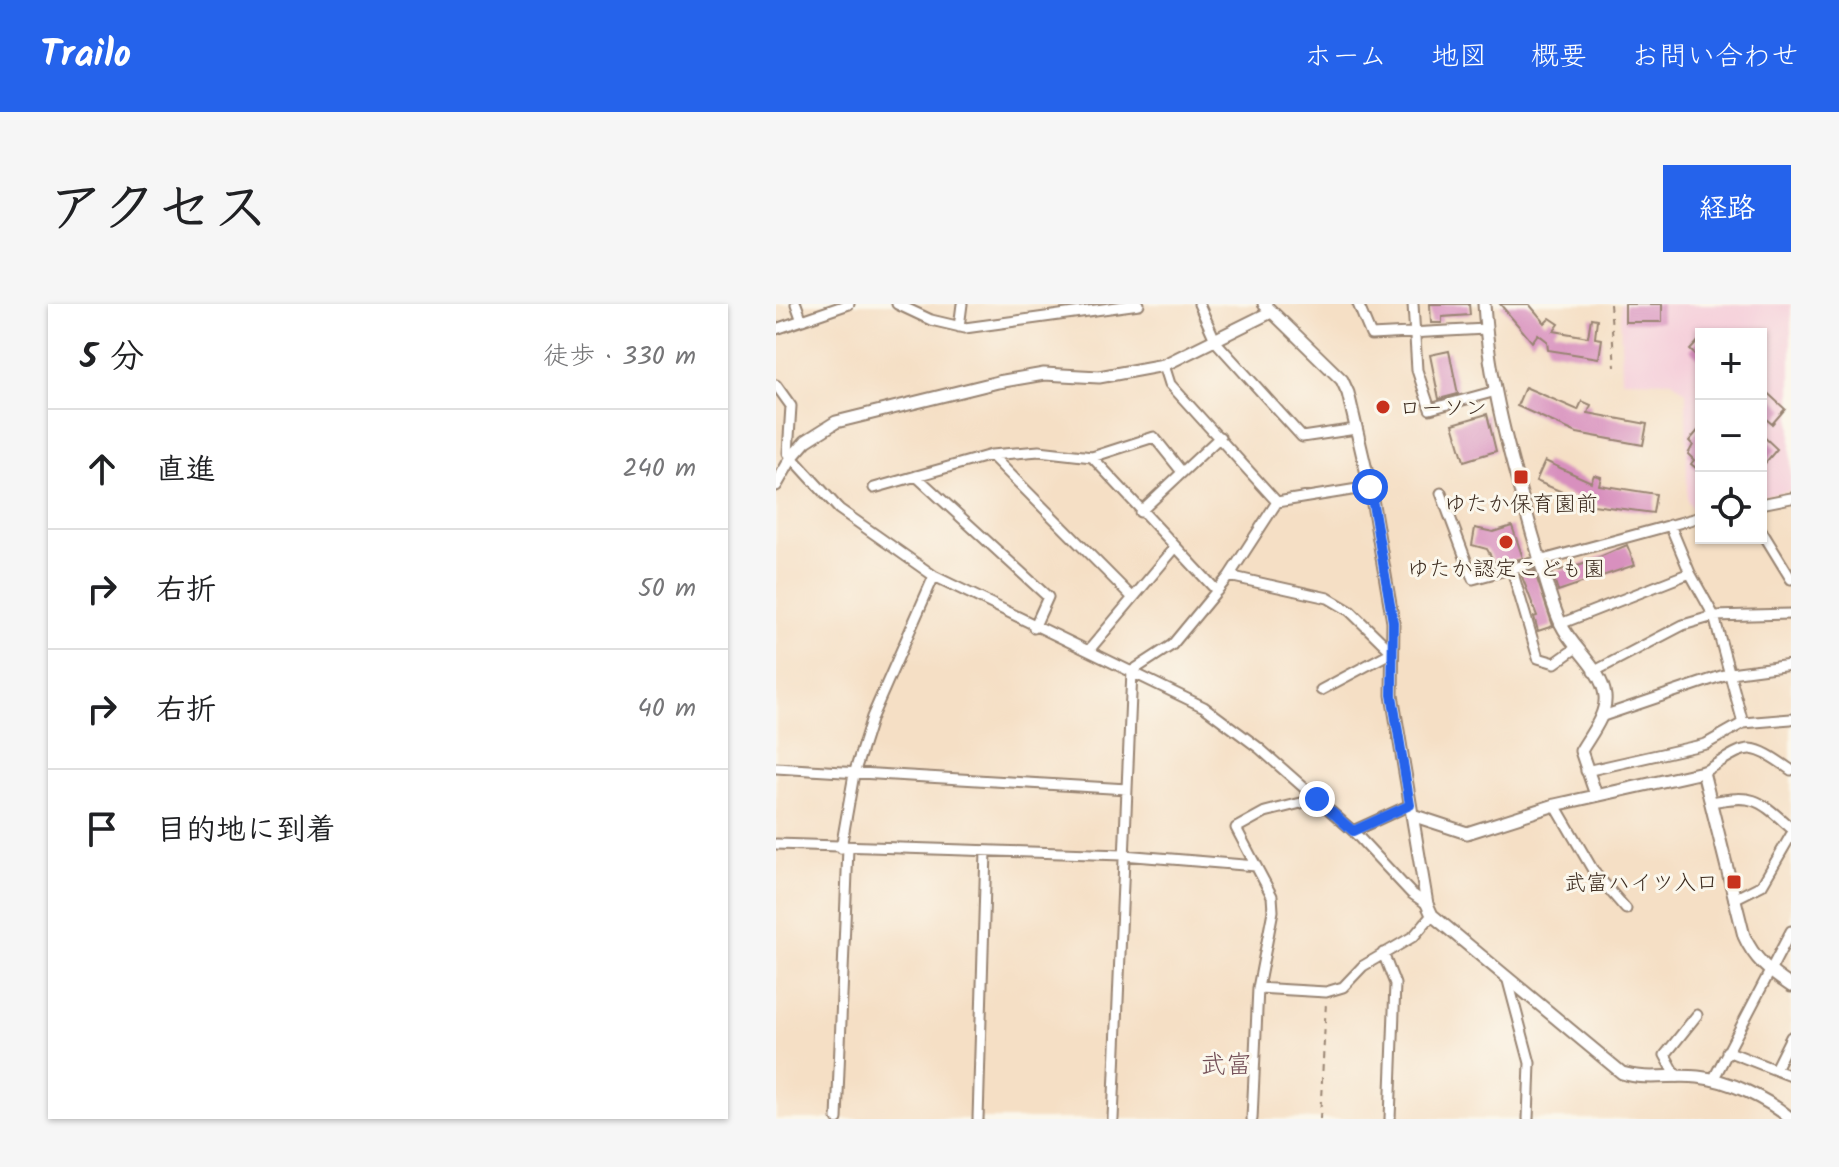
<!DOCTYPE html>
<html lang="ja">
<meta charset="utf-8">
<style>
:root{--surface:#fff;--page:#f6f6f6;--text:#202124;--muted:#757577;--line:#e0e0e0;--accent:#2563eb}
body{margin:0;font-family:Kalam,"Klee One",sans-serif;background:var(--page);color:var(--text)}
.controls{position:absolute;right:24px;top:24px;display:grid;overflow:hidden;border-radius:0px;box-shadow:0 2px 6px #0004}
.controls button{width:72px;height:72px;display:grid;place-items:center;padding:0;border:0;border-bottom:2px solid var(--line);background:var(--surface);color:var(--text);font:40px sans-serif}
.stop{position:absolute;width:24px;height:24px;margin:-18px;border:6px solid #2563eb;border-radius:50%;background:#fff}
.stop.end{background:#2563eb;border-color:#fff;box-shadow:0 2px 8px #0008}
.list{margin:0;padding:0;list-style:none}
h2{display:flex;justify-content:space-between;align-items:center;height:104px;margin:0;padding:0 32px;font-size:34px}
h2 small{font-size:26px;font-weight:400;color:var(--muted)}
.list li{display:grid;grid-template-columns:52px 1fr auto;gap:24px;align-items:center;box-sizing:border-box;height:120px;padding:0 32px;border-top:2px solid var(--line)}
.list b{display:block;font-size:30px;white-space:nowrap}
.list em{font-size:26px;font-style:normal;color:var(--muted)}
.icon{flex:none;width:44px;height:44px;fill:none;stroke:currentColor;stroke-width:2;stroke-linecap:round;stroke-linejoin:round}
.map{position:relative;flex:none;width:1015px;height:815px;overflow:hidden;border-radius:0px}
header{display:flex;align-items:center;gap:48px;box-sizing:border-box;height:112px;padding:0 40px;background:var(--accent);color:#fff}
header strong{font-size:38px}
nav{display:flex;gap:44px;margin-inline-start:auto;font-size:28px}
.intro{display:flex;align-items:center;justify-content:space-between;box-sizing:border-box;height:192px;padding:0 48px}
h1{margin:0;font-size:56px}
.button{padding:20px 36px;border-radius:0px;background:var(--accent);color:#fff;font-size:28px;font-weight:700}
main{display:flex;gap:48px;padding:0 48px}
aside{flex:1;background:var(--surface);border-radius:0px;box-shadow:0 2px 6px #0004}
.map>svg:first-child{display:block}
.built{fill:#f5cfda}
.building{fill:#d890be}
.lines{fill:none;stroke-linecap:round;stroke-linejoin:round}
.minor-casing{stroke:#988472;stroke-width:13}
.tertiary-casing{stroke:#988472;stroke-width:15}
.path{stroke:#988472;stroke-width:2;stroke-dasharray:6 6;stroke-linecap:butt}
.minor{stroke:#fff;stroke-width:9}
.tertiary{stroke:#fff;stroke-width:11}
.route{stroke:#2563eb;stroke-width:10}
.poi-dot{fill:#c8321e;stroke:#fbf7ec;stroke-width:3}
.labels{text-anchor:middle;stroke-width:6;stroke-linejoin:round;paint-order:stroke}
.poi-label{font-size:22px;fill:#3b2a1e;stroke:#fbf7ec}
.quarter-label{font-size:26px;fill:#724e56;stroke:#fbf7ec}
</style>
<header>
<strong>Trailo</strong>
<nav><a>ホーム</a><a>地図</a><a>概要</a><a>お問い合わせ</a></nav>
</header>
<div class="intro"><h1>アクセス</h1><a class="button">経路</a></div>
<main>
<aside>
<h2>5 分<small>徒歩 · 330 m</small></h2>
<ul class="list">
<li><svg class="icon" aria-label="ahead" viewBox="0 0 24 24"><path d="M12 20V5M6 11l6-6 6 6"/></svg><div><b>直進</b></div><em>240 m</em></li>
<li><svg class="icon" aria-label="right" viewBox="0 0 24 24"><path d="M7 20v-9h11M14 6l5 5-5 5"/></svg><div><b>右折</b></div><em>50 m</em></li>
<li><svg class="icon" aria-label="right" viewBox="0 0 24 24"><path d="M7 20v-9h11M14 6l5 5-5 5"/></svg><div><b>右折</b></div><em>40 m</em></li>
<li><svg class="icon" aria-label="arrive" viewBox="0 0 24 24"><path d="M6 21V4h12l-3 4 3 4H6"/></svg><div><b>目的地に到着</b></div></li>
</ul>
</aside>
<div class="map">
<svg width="1015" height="815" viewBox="0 0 1015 815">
<rect width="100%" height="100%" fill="#fbf7ec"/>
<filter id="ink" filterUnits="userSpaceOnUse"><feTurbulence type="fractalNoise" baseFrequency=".0125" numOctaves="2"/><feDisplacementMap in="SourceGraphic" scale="16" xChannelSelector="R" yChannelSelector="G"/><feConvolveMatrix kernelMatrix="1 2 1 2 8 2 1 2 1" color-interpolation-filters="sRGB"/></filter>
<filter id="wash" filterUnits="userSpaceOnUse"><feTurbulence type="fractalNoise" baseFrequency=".006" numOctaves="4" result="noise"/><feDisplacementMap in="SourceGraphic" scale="32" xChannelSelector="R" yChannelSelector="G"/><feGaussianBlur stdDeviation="1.8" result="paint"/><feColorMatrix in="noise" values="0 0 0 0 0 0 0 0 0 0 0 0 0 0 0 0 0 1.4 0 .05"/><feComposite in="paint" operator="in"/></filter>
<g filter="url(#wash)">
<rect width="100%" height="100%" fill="#f5dfc5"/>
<path class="built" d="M844 0H1015V187L985 192V30H925V204L917 206 911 197 910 88 896 77 846 76Z"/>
<g id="blocks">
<path class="building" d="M654 0H693L694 11 666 13V19H655Z
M724 0H753L769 19 774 14 783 20 778 27 812 33 815 14 821 15 819 34 826 35 823 54 772 46 771 37 762 30 756 38Z
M849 0H886V18H849Z
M925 34V56L914 46Z
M673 47 682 90 663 95 654 51Z
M749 83 802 106 806 97 815 101 812 109 871 120 867 141 801 129 741 102Z
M985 83 1009 105 996 120 990 115 985 121Z
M711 110 720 147 688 157 677 120Z
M925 123V168L915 160 918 156 912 150 917 141 913 137Z
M985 130 1001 145 985 164Z
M769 157 815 178 818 171 825 173 823 181 880 190 877 209 817 201 760 177Z
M736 222 747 254 720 261 711 245 696 241 699 224 717 228Z
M851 241 859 261 782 287 776 268 805 261Z
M758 266 777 322 762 327 758 313 761 312 745 270Z"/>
</g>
</g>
<g filter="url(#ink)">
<use href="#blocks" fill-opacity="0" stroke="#988472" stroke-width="2"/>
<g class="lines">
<g class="minor-casing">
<path id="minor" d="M20 0 25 14
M121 0 155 16 189 24 363 0
M423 0 440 38 526 133 580 125
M582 0 595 31 710 25
M637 0 641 66 654 105 720 87
M183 23 186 0
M0 25 73 0
M388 61 394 80 501 198
M0 81 15 102 12 149 63 205 158 272 428 403 483 444 577 527 635 589 651 600
M215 151 357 294
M316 153 441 287
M140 172 272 293 258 324
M98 184 215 151 263 147 316 153 378 133 406 168
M665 189 697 275 925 213
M985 200 1015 194
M364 208 444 133
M894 221 914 269 938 312 967 419
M985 226 1015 275
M736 266 762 354 779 359 800 344
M453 272 552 294 574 307 616 348 545 386
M784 320 914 269
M314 345 399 244
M356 367 396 341 453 272 501 198 594 183
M817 368 907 321 938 312 1015 310
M824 413 954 369 1015 361
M0 464 351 485
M810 467 930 440 967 419 1015 415
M927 468C972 442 970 434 1015 466
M935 498C979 490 982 495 1015 524
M779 501 818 568 850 605
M577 527 634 501
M0 540 347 551 480 562 496 592 497 607 482 684 476 815
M65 544 78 470 96 413 158 272
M480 562 460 524 489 508 541 495
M958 595 986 581 1015 531
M607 649 619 680 614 815
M731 673 754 759 752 815
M482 684 550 688 567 683 587 662 638 632 656 611
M951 747 1015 772
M999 765 1015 733
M901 773 889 751 921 711
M937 776 1015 627
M61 815 72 544
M202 815 210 547
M337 815 356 367"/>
</g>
<g class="tertiary-casing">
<path id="tertiary" d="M488 0 566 76 572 89 594 183 617 318 616 391 651 600 656 611 846 769C872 777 896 770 922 773 953 776 992 795 1015 815
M708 0C713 80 735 156 757 232 766 261 772 292 785 320 796 344 826 365 829 392 831 411 814 431 805 447L820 491
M0 181 16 153 30 137 60 118 222 78 268 70 323 73 388 61 495 8
M636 511 691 529 779 501 927 468 968 632C978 655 994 668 1015 682"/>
</g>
<path class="path" d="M834 0 839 63
M544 815 550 698"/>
<use href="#minor" class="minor"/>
<use href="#tertiary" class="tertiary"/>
</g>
</g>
<g class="lines" filter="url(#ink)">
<path class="route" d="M541 495 577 527 634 501 616 391 617 318 594 183"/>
</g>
<g class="poi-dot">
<circle cx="607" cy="103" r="8"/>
<rect x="737" y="165" width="16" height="16" rx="4"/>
<circle cx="730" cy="238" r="8"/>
<rect x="950" y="570" width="16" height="16" rx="4"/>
</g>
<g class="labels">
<g class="poi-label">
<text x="623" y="111" text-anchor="start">ローソン</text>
<text x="745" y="207">ゆたか保育園前</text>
<text x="730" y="272">ゆたか認定こども園</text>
<text x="942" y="586" text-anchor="end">武富ハイツ入口</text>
</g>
<g class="quarter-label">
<text x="450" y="769">武富</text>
</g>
</g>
</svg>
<div class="controls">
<button>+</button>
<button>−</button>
<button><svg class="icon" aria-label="locate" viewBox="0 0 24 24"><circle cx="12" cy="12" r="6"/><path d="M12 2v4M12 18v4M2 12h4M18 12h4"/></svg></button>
</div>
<div class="stop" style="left:594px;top:183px"></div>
<div class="stop end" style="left:541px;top:495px"></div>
</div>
</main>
